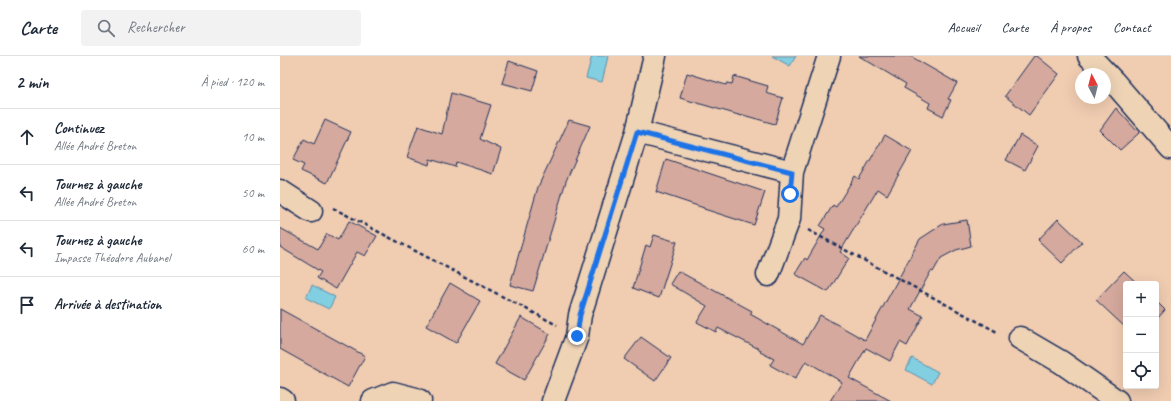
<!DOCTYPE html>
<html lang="fr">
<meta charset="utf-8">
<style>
:root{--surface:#fff;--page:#f2f2f3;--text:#1f2937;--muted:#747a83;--line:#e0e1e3}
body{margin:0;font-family:Caveat,sans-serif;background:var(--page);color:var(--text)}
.controls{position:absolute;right:12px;bottom:12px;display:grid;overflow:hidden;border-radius:4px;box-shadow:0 4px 16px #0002}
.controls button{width:36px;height:36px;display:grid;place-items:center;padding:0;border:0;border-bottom:1px solid var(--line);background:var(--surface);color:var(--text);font:20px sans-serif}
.compass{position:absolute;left:795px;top:12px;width:36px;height:36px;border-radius:50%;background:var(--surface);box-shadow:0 4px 16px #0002;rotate:353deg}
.stop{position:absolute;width:12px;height:12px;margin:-9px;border:3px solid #1a73e8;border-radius:50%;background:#fff}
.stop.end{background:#1a73e8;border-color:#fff;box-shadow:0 1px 4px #0008}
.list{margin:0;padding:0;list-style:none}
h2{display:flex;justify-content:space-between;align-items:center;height:52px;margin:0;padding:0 16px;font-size:17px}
h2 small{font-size:13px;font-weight:400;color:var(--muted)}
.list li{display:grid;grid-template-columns:26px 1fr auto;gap:12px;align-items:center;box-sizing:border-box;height:56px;padding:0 16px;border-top:1px solid var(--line)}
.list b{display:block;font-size:15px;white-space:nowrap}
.list p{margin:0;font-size:13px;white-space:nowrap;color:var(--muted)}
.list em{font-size:13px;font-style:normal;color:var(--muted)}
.icon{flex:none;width:22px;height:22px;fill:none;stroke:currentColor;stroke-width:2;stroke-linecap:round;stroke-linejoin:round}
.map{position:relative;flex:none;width:891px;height:345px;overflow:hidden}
header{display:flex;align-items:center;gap:24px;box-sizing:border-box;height:56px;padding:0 20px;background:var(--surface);border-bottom:1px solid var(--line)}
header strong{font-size:19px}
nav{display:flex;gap:22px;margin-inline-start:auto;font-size:14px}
.search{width:280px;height:36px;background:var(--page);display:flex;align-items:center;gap:10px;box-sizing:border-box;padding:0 14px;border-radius:4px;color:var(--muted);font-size:15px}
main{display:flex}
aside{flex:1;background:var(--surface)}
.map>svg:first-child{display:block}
.water{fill:#82cfe2;stroke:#598fad}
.building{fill:#d5a99d;stroke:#1b2f5e}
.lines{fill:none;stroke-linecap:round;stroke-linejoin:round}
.street-casing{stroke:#1b2f5e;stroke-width:25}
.secondary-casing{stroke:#1b2f5e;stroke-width:25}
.path{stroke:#1b2f5e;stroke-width:2.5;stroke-dasharray:4 3;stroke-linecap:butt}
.street{stroke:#eed3b5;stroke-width:22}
.secondary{stroke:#eed3b5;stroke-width:22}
.route{stroke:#1a73e8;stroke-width:5}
</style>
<header>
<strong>Carte</strong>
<div class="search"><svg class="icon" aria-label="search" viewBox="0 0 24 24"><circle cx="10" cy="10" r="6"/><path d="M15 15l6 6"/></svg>Rechercher</div>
<nav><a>Accueil</a><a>Carte</a><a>À propos</a><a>Contact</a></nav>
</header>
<main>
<aside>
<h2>2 min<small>À pied · 120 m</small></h2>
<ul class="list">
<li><svg class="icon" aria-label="ahead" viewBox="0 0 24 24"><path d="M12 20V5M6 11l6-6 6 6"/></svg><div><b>Continuez</b><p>Allée André Breton</p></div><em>10 m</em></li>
<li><svg class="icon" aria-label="left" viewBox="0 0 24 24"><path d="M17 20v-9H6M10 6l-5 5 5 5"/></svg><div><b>Tournez à gauche</b><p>Allée André Breton</p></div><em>50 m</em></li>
<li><svg class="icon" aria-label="left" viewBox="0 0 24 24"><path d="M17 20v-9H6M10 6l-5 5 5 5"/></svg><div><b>Tournez à gauche</b><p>Impasse Théodore Aubanel</p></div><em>60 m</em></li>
<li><svg class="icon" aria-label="arrive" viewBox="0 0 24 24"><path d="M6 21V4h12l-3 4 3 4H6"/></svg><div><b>Arrivée à destination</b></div></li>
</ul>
</aside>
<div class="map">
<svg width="891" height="345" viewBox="0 0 891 345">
<rect width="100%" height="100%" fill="#f0ccb1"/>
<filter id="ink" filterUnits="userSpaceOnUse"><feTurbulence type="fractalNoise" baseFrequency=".025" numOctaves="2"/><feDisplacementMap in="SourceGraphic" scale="8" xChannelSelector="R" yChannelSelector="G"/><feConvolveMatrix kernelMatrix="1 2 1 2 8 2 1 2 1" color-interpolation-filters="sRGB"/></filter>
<g filter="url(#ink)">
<path class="water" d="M312 0H328L322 26 306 22Z
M492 0H516L510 10Z
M32 229 55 241 49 253 26 242Z
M632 302 658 316 652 328 626 314Z"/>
<path class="building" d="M579 0H630L677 27 668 43 671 44 663 60 648 52 650 47 624 32 626 28Z
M754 0H757L779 18 749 59 725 40Z
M229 5 258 15 252 35 222 27Z
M407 17 446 29 447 27 452 28 454 20 488 30 486 37 503 42 495 68 463 59 462 60 400 42Z
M171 37 211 49 200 83 221 93 213 118 176 106 175 111 150 103 149 109 127 101 138 70 162 78Z
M836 52 859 77 840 94 820 74Z
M45 64 71 76 47 127 21 115 24 109 13 104 24 83 34 88Z
M289 64 310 70 286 125 253 235 230 229 258 131Z
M605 79 632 95 607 139 598 133 560 196 569 202 548 236 515 218 525 202 527 204 545 173 540 170 553 149 556 151 575 120 579 123Z
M740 79 758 90 745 114 726 104Z
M386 103 485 136 474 169 424 153V152L376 136Z
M778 163 802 186 782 207 758 184Z
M687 164 691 190 676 194 661 202 653 216 651 215 630 253 643 260 627 290 620 286 610 305 586 292 569 322 611 345H550L562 326 526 305 515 323 490 309 494 303 480 296 481 294 438 272 436 276 417 266 427 250 390 228 398 215 472 255 470 258 523 288 540 259 585 284 640 183 663 168Z
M69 165 97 180 85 200 77 196 56 233 37 222 41 216 0 191V172L38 193 47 178 58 184Z
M374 179 397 186 379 242 353 232 366 189 370 191Z
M844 215 858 228H846V272L816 244Z
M170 227 200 245 176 287 146 270Z
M876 245 885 254 876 264Z
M0 253 85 300 68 331 0 293Z
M241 261 270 278 244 324 215 308Z
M361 281 391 302 375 325 344 303Z"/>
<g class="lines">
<g class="street-casing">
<path id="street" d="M357 76 512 116
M0 135 31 155
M488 219 509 163 512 116 549 0
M740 282 781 306 837 345
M0 343 3 345
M93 345 113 337 136 343 140 345
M273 345 297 280 300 259 357 76 375 0"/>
</g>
<g class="secondary-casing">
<path id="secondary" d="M809 0 833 25 891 92"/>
</g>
<path class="path" d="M53 152 277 269
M528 174 719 277"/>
<use href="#street" class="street"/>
<use href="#secondary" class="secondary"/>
</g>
</g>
<g class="lines" filter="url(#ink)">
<path class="route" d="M297 280 300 259 357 76 512 116 510 138"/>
</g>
</svg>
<div class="controls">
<button>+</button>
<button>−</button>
<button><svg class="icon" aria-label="locate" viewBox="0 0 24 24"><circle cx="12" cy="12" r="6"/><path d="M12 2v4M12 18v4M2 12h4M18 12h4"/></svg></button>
</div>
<svg class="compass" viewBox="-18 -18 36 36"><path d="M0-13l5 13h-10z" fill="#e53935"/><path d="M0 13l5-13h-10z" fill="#747a83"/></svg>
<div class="stop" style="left:510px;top:138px"></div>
<div class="stop end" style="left:297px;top:280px"></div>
</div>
</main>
